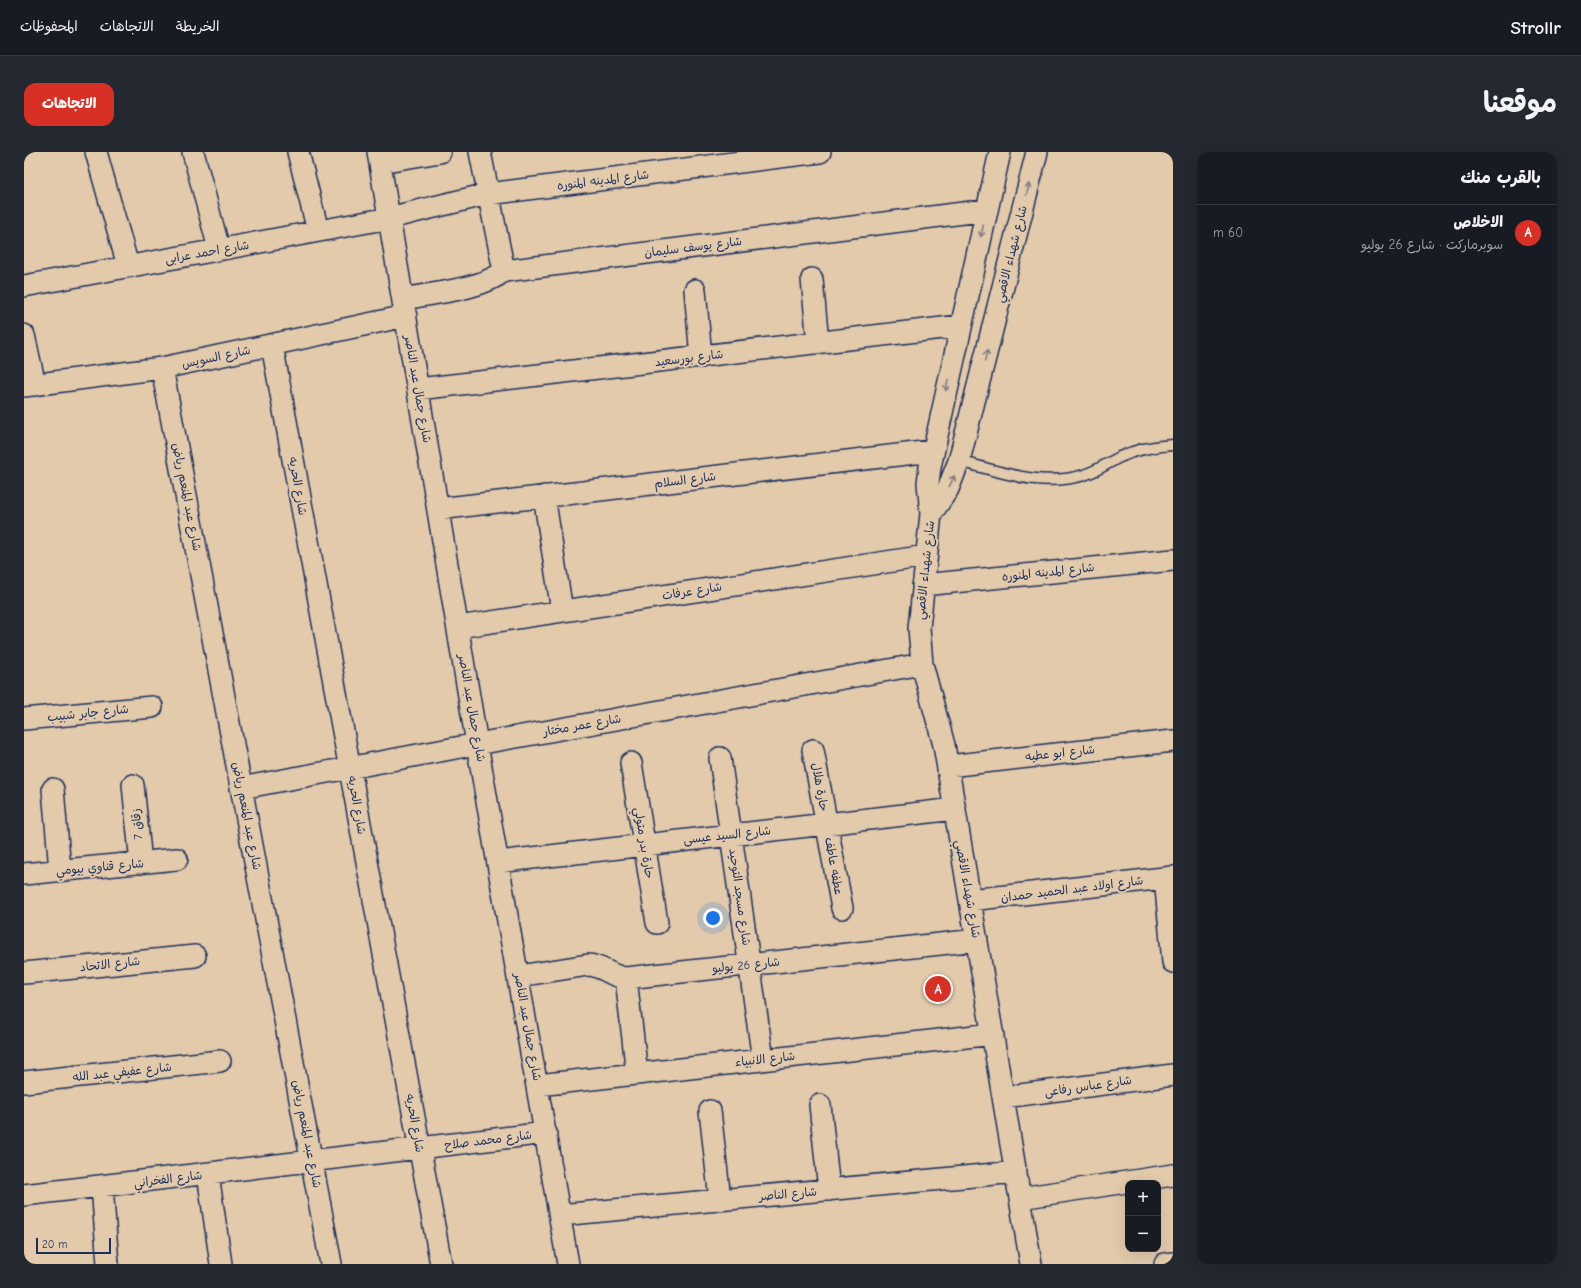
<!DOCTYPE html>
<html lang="ar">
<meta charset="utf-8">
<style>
:root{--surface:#171b24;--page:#242831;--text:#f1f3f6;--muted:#9ea1a6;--line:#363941;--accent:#d93025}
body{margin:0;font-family:"Comic Neue","Playpen Sans Arabic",sans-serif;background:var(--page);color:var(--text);direction:rtl}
.controls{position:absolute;right:12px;bottom:12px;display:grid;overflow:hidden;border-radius:8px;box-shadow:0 4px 16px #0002}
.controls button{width:36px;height:36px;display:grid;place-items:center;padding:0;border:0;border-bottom:1px solid var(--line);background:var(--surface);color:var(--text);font:20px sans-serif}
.scale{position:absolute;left:12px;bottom:10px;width:75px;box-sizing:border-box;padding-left:4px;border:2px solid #1b2f5e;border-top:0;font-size:11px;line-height:14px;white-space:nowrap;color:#1b2f5e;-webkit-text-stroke:3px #e2caab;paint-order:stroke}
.you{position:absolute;left:689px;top:766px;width:14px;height:14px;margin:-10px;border:3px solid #fff;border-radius:50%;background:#1a73e8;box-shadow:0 0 0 6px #1a73e833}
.badge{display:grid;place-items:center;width:26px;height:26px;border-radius:50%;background:var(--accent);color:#fff;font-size:13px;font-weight:700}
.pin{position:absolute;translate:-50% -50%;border:2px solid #fff;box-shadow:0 1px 4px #0006}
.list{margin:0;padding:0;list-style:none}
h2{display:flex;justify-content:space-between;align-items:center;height:52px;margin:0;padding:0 16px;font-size:17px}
h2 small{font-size:13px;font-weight:400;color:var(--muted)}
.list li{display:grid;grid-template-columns:26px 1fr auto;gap:12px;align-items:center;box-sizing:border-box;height:56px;padding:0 16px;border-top:1px solid var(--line)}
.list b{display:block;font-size:15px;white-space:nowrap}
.list p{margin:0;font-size:13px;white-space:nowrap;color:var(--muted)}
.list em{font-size:13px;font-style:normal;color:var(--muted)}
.map{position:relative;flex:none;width:1149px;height:1112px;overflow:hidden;direction:ltr;border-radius:12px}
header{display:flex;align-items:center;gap:24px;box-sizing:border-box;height:56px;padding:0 20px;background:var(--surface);border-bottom:1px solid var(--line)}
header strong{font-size:19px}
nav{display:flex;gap:22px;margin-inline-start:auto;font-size:14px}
.intro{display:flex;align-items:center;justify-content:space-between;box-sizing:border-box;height:96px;padding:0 24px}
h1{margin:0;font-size:28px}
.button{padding:10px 18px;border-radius:12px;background:var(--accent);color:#fff;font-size:14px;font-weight:700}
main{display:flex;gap:24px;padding:0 24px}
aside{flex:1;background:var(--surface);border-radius:12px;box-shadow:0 4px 16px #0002}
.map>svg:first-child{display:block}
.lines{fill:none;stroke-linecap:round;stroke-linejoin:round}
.service-casing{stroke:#1b2f5e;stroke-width:13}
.minor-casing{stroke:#1b2f5e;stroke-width:24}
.service{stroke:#e2caab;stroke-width:10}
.minor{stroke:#e2caab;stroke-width:21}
.oneway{stroke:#7e7c84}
.labels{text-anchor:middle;stroke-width:4;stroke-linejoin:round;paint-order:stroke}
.street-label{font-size:12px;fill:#1b2f5e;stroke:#e2caab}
</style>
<header>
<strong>Strollr</strong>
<nav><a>الخريطة</a><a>الاتجاهات</a><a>المحفوظات</a></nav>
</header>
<div class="intro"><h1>موقعنا</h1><a class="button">الاتجاهات</a></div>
<main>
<aside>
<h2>بالقرب منك<small></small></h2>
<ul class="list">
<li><span class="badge">A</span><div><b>الاخلاص</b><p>سوبرماركت · شارع 26 يوليو</p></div><em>60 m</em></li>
</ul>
</aside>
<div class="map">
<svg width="1149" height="1112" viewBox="0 0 1149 1112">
<rect width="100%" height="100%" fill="#e2caab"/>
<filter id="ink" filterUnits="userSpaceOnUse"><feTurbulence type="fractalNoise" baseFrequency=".025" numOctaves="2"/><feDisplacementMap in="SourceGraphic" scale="8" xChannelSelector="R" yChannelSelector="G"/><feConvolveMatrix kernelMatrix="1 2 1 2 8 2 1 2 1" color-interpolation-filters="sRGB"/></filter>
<g filter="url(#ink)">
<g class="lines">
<g class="service-casing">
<path id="service" d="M935 309C977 320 1018 336 1060 323 1073 319 1084 311 1096 305 1113 297 1131 294 1149 293"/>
</g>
<g class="minor-casing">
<path id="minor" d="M72 0 104 114
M169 0 195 97
M274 0 294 79
M354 0 453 592 544 1112
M456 0 480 119
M976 0 906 315 904 331 907 362 895 476 898 512 920 593 1007 1112
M356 10 416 0
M788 127 794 191
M0 134 365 66 464 42 796 0
M671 138 677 205
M379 147C409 141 457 138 480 119L963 58
M0 183 11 233
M248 193 417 1112
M138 216 307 1112
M0 234 138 216 382 164
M394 237 936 174
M520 344 538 459
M414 357 908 299
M907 362 924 337 935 309 1013 0
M899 433 1149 408
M434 475 902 404
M0 567 128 555
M789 598 818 756
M696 606 739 908
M607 611 633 771
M924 614 1149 589
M109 633 117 711
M217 636 453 592 898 512
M29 637 36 718
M474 710 931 657
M0 722 153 707
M1141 726 1149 810
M946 748 1149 725
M0 821 171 804
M495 824 564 813C578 813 587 825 602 826L953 788
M602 826 613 922
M0 930 196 909
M514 933 969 882
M980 945 1149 923
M796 953 805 1038
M686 959 696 1048
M184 1022 197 1112
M78 1034 84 1112
M0 1043 522 981
M996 1046 1149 1023
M536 1063 992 1020
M1141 1112 1149 1111"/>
</g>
<use href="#service" class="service"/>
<use href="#minor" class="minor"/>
</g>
<defs><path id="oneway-shaft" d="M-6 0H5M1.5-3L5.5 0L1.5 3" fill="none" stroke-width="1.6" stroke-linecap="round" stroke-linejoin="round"/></defs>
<g class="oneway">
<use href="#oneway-shaft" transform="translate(1004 37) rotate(-76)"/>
<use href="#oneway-shaft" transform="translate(958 79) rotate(103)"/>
<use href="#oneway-shaft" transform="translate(962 204) rotate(-76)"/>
<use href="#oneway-shaft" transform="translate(923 233) rotate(102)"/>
<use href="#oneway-shaft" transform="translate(928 329) rotate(-64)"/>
</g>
</g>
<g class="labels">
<g class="street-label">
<text transform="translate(579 28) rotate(-7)" y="4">شارع المدينه المنوره</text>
<text transform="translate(669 95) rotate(-7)" y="4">شارع يوسف سليمان</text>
<text transform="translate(183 100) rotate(-10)" y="4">شارع احمد عرابى</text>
<text transform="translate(987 102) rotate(-76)" y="4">شارع شهداء الاقصي</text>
<text transform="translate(192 205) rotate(-12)" y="4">شارع السويس</text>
<text transform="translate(665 206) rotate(-7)" y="4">شارع بورسعيد</text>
<text transform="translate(394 237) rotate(80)" y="4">شارع جمال عبد الناصر</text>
<text transform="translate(661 328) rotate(-7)" y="4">شارع السلام</text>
<text transform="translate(274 334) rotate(80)" y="4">شارع الحريه</text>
<text transform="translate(163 345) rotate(79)" y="4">شارع عبد المنعم رياض</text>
<text transform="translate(901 418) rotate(-84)" y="4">شارع شهداء الاقصي</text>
<text transform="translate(1024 420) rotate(-6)" y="4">شارع المدينه المنوره</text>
<text transform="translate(668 439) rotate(-9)" y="4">شارع عرفات</text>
<text transform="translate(448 556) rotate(80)" y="4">شارع جمال عبد الناصر</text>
<text transform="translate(64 561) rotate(-6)" y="4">شارع جابر شبيب</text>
<text transform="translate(558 573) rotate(-10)" y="4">شارع عمر مختار</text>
<text transform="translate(1036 601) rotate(-6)" y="4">شارع ابو عطيه</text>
<text transform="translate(796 635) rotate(80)" y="4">حارة هلال</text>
<text transform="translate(333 653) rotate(80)" y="4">شارع الحريه</text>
<text transform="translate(223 664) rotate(79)" y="4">شارع عبد المنعم رياض</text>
<text transform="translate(113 672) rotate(-95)" y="4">زقاق 7</text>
<text transform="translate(703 683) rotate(-6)" y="4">شارع السيد عيسى</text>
<text transform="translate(620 691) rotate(81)" y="4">حارة بدر متولي</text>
<text transform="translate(810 714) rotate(80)" y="4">عطفه عاطف</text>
<text transform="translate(76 715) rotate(-5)" y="4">شارع قناوي بيومي</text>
<text transform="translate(944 737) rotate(80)" y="4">شارع شهداء الاقصي</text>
<text transform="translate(1048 737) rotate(-7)" y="4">شارع اولاد عبد الحميد حمدان</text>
<text transform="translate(716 745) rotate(82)" y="4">شارع مسجد التوحيد</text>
<text transform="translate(86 812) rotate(-6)" y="4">شارع الاتحاد</text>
<text transform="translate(722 813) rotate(-6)" y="4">شارع 26 يوليو</text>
<text transform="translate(504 875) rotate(80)" y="4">شارع جمال عبد الناصر</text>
<text transform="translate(741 907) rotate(-6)" y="4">شارع الانبياء</text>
<text transform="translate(98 920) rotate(-6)" y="4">شارع عفيفي عبد الله</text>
<text transform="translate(1064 934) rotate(-8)" y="4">شارع عباس رفاعى</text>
<text transform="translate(391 971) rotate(80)" y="4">شارع الحريه</text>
<text transform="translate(283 982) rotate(79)" y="4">شارع عبد المنعم رياض</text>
<text transform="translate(464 988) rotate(-7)" y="4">شارع محمد صلاح</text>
<text transform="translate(144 1027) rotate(-7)" y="4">شارع الفخراني</text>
<text transform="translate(764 1042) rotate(-5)" y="4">شارع الناصر</text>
</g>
</g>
</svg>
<div class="controls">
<button>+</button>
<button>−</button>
</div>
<div class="scale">20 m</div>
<div class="you"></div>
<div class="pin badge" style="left:914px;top:837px">A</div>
</div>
</main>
